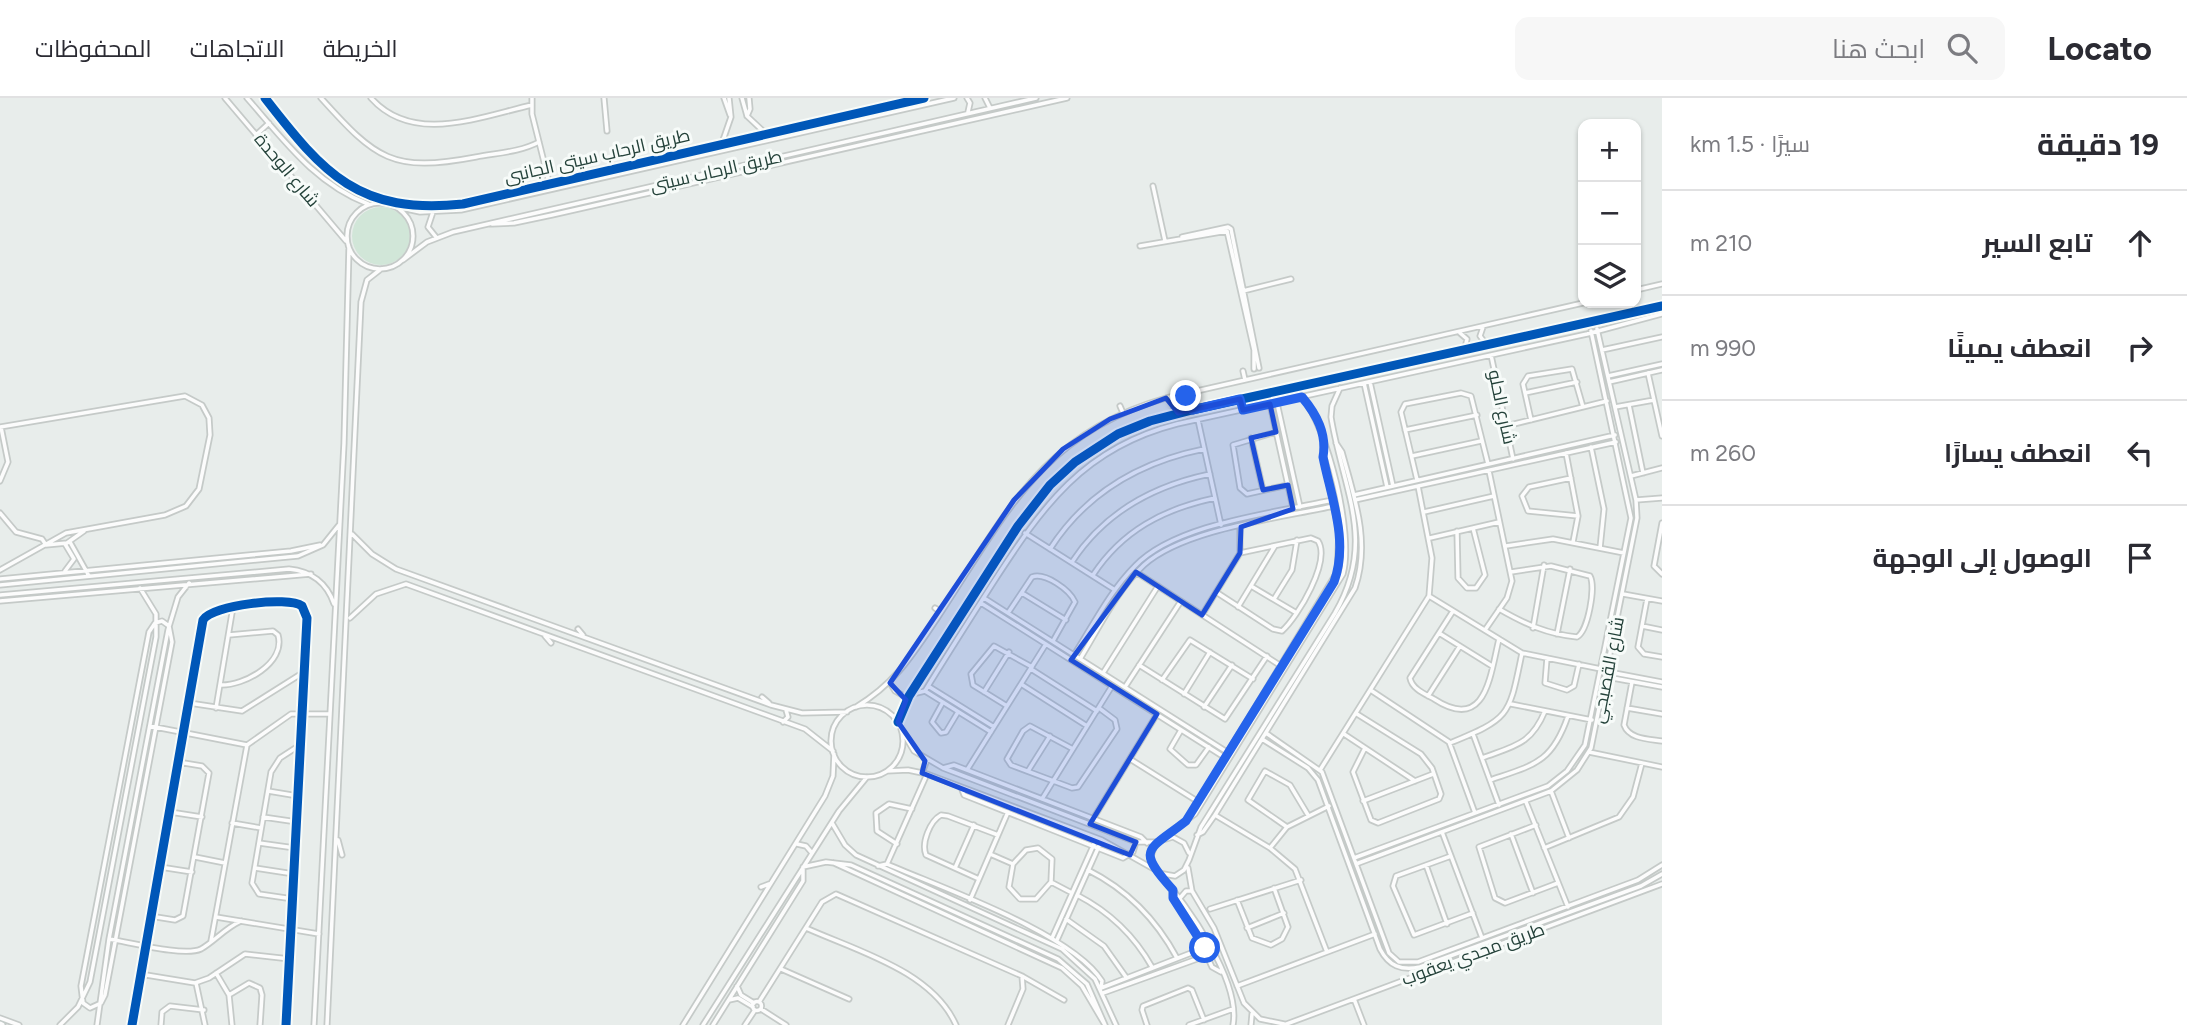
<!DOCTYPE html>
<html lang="ar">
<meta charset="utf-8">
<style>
:root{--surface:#fff;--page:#f7f7f7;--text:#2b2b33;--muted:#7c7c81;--line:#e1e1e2}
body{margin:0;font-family:Figtree,Cairo,sans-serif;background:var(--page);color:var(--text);direction:rtl}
.controls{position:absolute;right:21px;top:21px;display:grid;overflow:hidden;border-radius:14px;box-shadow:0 2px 5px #0004}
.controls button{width:63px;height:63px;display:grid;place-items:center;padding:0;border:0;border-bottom:2px solid var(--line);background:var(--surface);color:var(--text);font:35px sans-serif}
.stop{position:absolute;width:21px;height:21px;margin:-16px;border:5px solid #2563eb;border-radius:50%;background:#fff}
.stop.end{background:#2563eb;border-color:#fff;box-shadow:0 2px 7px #0008}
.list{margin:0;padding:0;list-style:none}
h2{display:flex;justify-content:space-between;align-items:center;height:91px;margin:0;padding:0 28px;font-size:30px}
h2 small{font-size:23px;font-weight:400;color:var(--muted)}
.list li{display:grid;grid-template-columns:46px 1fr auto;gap:21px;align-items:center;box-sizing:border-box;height:105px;padding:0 28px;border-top:2px solid var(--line)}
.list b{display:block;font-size:26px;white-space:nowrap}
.list em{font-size:23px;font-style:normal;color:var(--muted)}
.icon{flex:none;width:38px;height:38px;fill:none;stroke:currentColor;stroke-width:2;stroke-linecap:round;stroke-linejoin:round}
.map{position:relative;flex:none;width:1662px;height:927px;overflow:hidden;direction:ltr}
header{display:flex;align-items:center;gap:42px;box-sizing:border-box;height:98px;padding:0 35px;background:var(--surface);border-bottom:2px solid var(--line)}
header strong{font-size:33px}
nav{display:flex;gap:38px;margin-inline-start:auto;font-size:24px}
.search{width:490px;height:63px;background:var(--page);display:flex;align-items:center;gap:18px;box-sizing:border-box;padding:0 24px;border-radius:14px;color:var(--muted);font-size:26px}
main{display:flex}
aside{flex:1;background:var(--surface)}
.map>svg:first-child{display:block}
.green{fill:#d1e6d8}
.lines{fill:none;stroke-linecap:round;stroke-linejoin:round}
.street-casing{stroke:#c5cac8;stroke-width:7}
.secondary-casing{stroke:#c3cbc8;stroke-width:9}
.street{stroke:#fcfcfc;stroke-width:3.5}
.secondary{stroke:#fcfcfc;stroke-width:5}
.cycleway-casing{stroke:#f7fbf9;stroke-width:13}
.cycleway{stroke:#0057b8;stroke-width:9}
.route{stroke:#2563eb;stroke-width:9}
.marked{fill:#1d4ed8;fill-opacity:0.2;stroke:#1d4ed8;stroke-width:5;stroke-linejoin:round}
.labels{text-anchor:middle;stroke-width:6;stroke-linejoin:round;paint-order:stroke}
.street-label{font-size:18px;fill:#24423a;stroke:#f7fbf9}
</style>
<header>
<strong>Locato</strong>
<div class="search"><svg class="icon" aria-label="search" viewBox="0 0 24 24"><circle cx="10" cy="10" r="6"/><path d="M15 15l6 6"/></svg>ابحث هنا</div>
<nav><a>الخريطة</a><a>الاتجاهات</a><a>المحفوظات</a></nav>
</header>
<main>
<aside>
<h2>19 دقيقة<small>سيرًا · 1.5 km</small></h2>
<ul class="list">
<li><svg class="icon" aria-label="ahead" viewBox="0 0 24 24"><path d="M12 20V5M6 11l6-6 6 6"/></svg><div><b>تابع السير</b></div><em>210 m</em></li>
<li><svg class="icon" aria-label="right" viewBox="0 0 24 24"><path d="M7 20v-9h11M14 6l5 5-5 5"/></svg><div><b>انعطف يمينًا</b></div><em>990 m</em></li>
<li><svg class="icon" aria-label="left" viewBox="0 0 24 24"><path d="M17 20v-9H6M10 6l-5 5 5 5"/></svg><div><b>انعطف يسارًا</b></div><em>260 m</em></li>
<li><svg class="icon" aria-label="arrive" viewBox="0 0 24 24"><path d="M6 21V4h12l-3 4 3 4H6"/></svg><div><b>الوصول إلى الوجهة</b></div></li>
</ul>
</aside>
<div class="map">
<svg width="1662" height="927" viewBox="0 0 1662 927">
<rect width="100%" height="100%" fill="#e8edeb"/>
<path class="green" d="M352 138a29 29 0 1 1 58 0a29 29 0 1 1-58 0Z"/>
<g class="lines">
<g class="street-casing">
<path id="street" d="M225 0 346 143
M247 0C284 42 314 85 368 106
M265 0C324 76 359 117 463 106L924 0
M321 0C376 61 392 75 476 59 497 55 520 54 539 44
M371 0C413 47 479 19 532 7
M532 0V16L549 84
M604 0 607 33
M724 0 730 17
M742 0 747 18 764 34
M967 0 970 5 968 14
M985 0 990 10
M747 18 750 11 749 0
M256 37 269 25
M722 45 731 19 729 0
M1153 88 1165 143
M347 138a33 33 0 1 1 66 0a33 33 0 1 1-66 0Z
M393 108 420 114 461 112 954 0
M433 114 428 129 436 139
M492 126 514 125 552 117 1067 0
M1182 139 1228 129 1231 131 1259 270
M1140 148 1227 133 1254 252V271
M403 162 427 144 453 134 1036 0
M1636 192 1662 186
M1243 193 1291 181
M1483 229 1480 238 1486 246
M1460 235 1467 241 1465 250
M1602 252 1662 239
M1491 257 1513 361
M1243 273 1245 282
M1648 275 1662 338
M1608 278 1662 266
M1370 284 1393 388
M1609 284 1662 272
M1364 285 1387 389
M1525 295 1577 284
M1187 297 1185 304 1191 311
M1167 300 1175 307 1172 316
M1277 305 1300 409
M1270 306 1293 410
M1629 307 1643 375
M1120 308 1123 315
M1615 309 1654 302
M1198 322 1221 427
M1531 322 1523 286 1528 278 1572 271 1583 309
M1506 328 1607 303
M0 329 185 298 202 307 209 320 210 337 199 391 186 408 165 417 66 435 0 472
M1405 332 1477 317
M1276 334 1233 347 1240 390 1247 396 1288 387
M1251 340 1263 392
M1591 349 1604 411 1600 450
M1566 355 1578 418 1573 444
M1412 358 1481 343
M1631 378 1662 370
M1571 380 1529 389 1522 398 1528 413 1578 418
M1417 382 1401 314 1405 306 1461 295 1471 298 1488 366
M0 383 8 364 1 329
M1354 397 1615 337
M1355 402 1616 344
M1636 402 1662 400
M1424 414 1494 398
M0 415 16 434 42 441 46 447 67 445 84 433
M1662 425 1654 468 1662 476
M1457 433 1458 480 1467 490H1476L1485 477 1473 430
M1025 435 1115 492
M352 436 372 456 396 471 771 607 802 615 847 614
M1430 440 1499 424
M70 444 89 478
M1506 448 1553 441 1624 455
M1050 451C1086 395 1140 364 1204 351
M1072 464C1104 415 1152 388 1210 376
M65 473 74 461 65 446
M1136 474 1281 568
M1093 477C1122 433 1163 411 1215 400
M0 481 291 453 320 447
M0 487 298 458 323 447 339 427
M1251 488 1295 514
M1216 494 1273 531 1282 533C1298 519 1331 463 1318 443L1311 440 1240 455
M1022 495 1066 522
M1623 496 1662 503
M0 497 289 471C311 473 327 485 334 506
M1429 498 1522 555 1601 571
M984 500 1227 654
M1274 501 1292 472 1297 442
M1647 501 1638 549 1644 556 1662 559
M0 503 311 476
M981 505 1224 659
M1238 509 1275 448
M935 510 941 514
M1499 511C1525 526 1547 536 1577 539 1588 533 1596 489 1590 478L1551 468 1511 474
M1453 513 1410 580C1412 591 1425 596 1434 601 1486 635 1490 578 1499 541
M1008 515 1032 479C1045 474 1070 492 1075 504L1053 543
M1202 517 1240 455V429
M350 520 376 496 406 486 805 631 833 653
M162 523 169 528 172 544 105 897 101 905 90 910 83 905 81 888 149 534 155 525Z
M1642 528 1662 532
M1533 530 1544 467
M578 531 583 537
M1485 532 1507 500 1512 483 1489 373
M1439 535 1492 568
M1557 536 1570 471
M545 538 551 545
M1074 557C1093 527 1110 493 1135 468 1176 425 1275 415 1332 402
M1547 560 1545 585 1567 592 1574 588 1579 566
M1080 561C1099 530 1117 492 1144 467 1184 431 1280 420 1334 408
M1139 567 1225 621 1267 558
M1031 571 1097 613
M1609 574 1662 584
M1103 575 1158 488
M1607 579 1662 589
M1162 582 1190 542 1253 581
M1632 584 1624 627C1629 641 1648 641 1662 643
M890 585 895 593 904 598 925 593 991 634
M1021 586 1087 628
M220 587C244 588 286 565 278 537L273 533 229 537
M928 588 994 629
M1125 589 1181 503
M925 593C947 557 970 521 993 485 1043 408 1083 350 1177 326L1587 236 1662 216
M1372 593 1449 644 1475 715
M984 594 1009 554
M1184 596 1210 554
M1428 598 1460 548
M762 599 769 605
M943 604 932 624 941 635 946 634 958 614
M189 605 242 613 304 574
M1511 606 1592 622
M831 643a36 36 0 1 1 72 0a36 36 0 1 1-72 0Z
M1007 608 973 587 971 576 994 548 1032 569
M856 609C896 585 913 556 938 519 1004 419 1041 335 1166 300L1583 205
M1204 609 1232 567
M216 610 233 509
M1627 610 1662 616
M1357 616 1421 656 1432 670 1441 696 1439 701 1378 725 1371 722 1353 674 1365 650
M783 624 788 619 786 612
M898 624 909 598 1018 428 1050 387 1075 364 1118 336 1150 323 1192 312 1662 208
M150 628 247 647
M1181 632 1170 651 1188 667H1196L1209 649
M902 633 914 653 943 670 1136 744H1156L1173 739 1184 745 1189 755
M1266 635 1322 674 1389 855 1399 864H1418L1638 782 1662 767
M1344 636 1415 683
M1473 636 1499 707
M1262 641 1308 670 1318 682 1380 851C1389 868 1401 873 1420 869L1641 788 1662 776
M1450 645C1511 620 1509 618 1522 555
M1073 651 1030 628 1023 633 1007 661 1011 667 1072 690 1078 689 1117 631 1115 622 1099 610
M1589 654 1662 669
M1482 660C1514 648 1531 647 1545 613
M1130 661 1197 703
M943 670 954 667 1141 739 1147 745
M967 672 1046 546
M1320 672 1429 498 1432 460 1418 388
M887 673 908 672 927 676 1102 742 1152 770
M1028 673 1050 638
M922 675 927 662
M1490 682C1534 667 1552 665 1568 618
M961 689 964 697 1123 760 1133 754 1136 744
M268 693 298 698
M1551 693 1569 740
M1042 701 1112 588
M1363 703 1433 676
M1526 704 1568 809
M170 714 202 719
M1215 717 1270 750 1295 771 1327 854
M263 719 297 724
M1093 721 1157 616
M1187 722 1337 474 1339 433 1323 359 1326 350
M232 725 261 730
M832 725 845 747 856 757 1062 851 1095 881 1116 927
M1536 727 1479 749 1495 800 1505 805 1558 785
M1287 729 1248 702 1265 673 1290 687 1308 717
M1442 734 1482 840
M1511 736 1533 795
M1197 737 1203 734 1215 717 1355 490C1371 444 1354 398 1342 354L1336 345
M1161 741 1195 716 1343 476C1354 436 1328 331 1302 299
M338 742 342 757
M1156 744 1150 761 1158 775 1175 778 1184 772 1189 762
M259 745 295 750
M797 746 806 748 812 755
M897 746 877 733 876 715 889 706 912 711
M1038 750 1052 761 1051 784 1036 801H1020L1009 789 1013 766 1026 752Z
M1270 750 1287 729 1329 708
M1544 750 1619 719 1633 699 1642 665
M990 756 1013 766
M1451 758 1396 778 1393 788 1414 837 1473 815
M195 759 225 765
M1354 760 1548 688 1567 673 1585 647 1631 420 1591 233
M1189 762 1201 729 1335 515C1377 443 1343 393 1331 319L1332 308 1340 290
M834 765 1062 870 1082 888 1105 927
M887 766 927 676
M1356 766 1551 693 1577 672 1591 650 1637 420 1636 402 1597 231
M1426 767 1447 826
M878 768 887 766C942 790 1072 835 1102 883L1101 890 1204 850
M160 769 192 774
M803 769 826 764 851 767 1058 861 1087 886 1105 927
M255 770 294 776
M955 770 974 727
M1188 770 1192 793 1214 830 1244 905 1260 921 1284 926
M1088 772C1128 792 1156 821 1177 860
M1160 777C1188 807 1241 884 1233 927
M979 781 926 757C921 745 930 723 941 717L948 718 998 737
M1051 784 1072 795
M761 789 769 786
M1173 792V801L1192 826 1212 869 1221 874
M1077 797C1110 814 1134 837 1152 869
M1180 800 1186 793H1192
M293 801 259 796 252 785 271 674 280 660 300 647
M970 802 1008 714
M1237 802 1252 840 1271 847 1282 841 1288 829 1274 790
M1210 811 1301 782
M150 818 175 822 183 818 209 675 202 668 178 664
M216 819 319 836
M1066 821 1104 848 1126 879
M806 830C857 853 932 873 956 927
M1247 830 1284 815
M1052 840 1094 746
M109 841C129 844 184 859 201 851 215 843 225 830 241 823
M1057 842 1099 748
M211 843 247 647 291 616H330
M781 871 849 901
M216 875 229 897 232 927
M140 876 195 885 209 880 245 856 290 861
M196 885 205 927
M737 888 741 897 754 905
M1237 888 1375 836
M1103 895 1208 857
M229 897 249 885 260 890 262 897 260 927
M1354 901 1364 927
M729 902 738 900 753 909
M752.5 908a4.5 4.5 0 1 1 9 0a4.5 4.5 0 1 1-9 0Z
M759 904 822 804 836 796 1022 878 1064 902
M761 911 786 927
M0 920 19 927
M60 927 78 909 90 884 156 539V516L140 490
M97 927 109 841 168 532 178 499 189 485
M132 927 203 522C212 507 288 498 302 508L307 520 286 927
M161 927 162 914 170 908 204 912
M314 927 344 345 349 149
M327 927 361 204 367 182 381 171
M683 927 825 698 833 678 834 656
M703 927 839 713 867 679
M713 927 803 783V770
M745 927 755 912
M1008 927 1023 891 1022 878
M1147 927 1142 912 1143 908 1188 890 1192 892 1204 922
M1189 927 1233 911
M1251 927 1252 916
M1284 927 1662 786"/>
</g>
<g class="secondary-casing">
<path id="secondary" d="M0 926 2 927"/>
</g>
<use href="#street" class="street"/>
<use href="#secondary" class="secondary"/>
<g class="cycleway-casing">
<path id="cycleway" d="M265 0C324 76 359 117 463 106L924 0
M898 624 909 598 1018 428 1050 387 1075 364 1118 336 1150 323 1192 312 1662 208
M132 927 203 522C212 507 288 498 302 508L307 520 286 927"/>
</g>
<use href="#cycleway" class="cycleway"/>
</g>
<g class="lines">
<path class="route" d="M1186 298 1185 304 1192 312 1240 301 1243 312 1302 299C1317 317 1327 336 1323 359 1331 399 1349 443 1334 484L1186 723C1148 753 1135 750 1173 792V800L1205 850"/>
</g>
<path class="marked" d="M1166 300 1178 315 1240 301 1243 312 1270 306 1276 334 1251 340 1263 392 1288 387 1293 411 1241 429 1240 455 1202 517 1136 474 1071 562 1157 616 1090 726 1136 744 1130 757 922 675 925 663 898 624 906 602 890 585 1014 402 1063 351 1110 321Z"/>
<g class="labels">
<g class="street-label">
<text transform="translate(597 58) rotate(-13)" y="6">طريق الرحاب سيتى الجانبى</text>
<text transform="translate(287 72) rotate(50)" y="6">شارع الوحدة</text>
<text transform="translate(716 73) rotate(-13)" y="6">طريق الرحاب سيتى</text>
<text transform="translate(1502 309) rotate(78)" y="6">شارع الحلو</text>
<text transform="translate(1608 572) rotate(-79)" y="6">شارع القصبجي</text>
<text transform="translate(1473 856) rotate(-20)" y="6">طريق مجدي يعقوب</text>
</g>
</g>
</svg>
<div class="controls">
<button>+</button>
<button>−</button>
<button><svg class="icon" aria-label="layers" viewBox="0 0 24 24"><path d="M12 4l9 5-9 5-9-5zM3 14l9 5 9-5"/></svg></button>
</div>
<div class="stop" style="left:1205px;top:850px"></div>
<div class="stop end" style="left:1186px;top:298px"></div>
</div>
</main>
